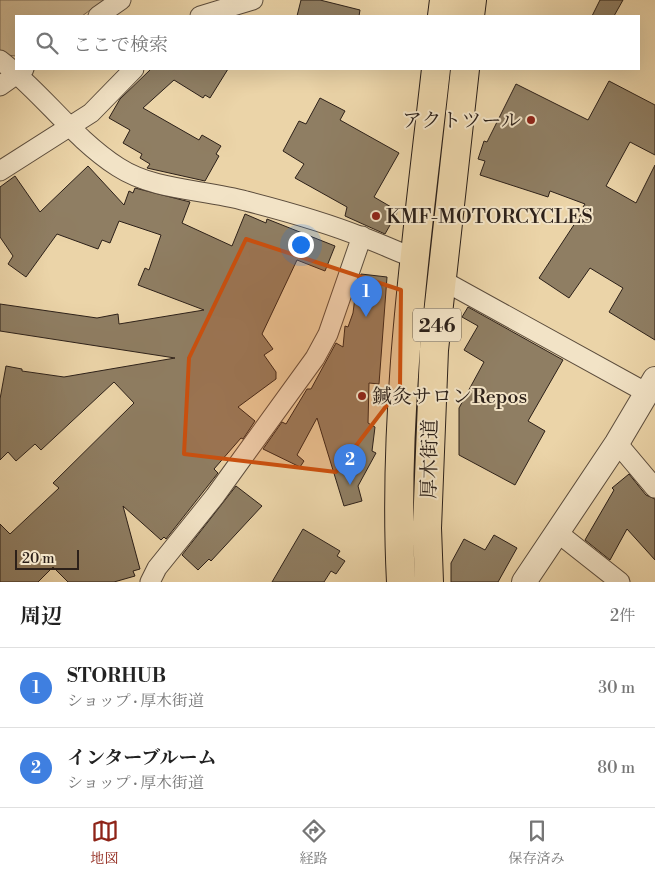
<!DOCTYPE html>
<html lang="ja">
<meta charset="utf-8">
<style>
:root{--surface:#fff;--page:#f6f6f6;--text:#222;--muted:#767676;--line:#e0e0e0;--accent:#8f2418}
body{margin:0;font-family:"Libre Bodoni","Noto Serif JP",serif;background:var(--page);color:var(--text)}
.scale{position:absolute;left:15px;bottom:12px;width:64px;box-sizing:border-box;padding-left:5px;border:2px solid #2c2019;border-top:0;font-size:14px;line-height:18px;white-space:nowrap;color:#2c2019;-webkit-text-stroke:4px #f2e3c6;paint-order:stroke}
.you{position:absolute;left:300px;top:244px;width:18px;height:18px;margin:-12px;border:4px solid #fff;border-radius:50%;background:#1a73e8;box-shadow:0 0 0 8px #1a73e833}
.badge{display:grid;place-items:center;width:32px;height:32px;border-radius:50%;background:var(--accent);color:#fff;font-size:16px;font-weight:700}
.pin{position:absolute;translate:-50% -41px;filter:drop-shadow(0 1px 2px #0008)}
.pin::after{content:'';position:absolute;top:26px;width:18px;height:15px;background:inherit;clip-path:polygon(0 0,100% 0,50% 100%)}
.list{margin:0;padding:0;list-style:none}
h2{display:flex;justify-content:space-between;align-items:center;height:65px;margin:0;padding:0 20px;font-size:21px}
h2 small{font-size:16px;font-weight:400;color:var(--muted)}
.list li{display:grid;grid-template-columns:32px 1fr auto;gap:15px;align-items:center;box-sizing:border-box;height:80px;padding:0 20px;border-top:1px solid var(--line)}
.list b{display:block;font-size:19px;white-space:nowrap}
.list p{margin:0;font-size:16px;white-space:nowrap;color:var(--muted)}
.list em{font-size:16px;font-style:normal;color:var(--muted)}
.icon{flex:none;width:28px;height:28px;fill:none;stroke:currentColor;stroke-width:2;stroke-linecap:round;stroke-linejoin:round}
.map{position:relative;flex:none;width:655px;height:582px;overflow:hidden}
.search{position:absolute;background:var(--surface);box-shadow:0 5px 20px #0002;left:15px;right:15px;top:15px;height:55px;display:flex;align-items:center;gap:12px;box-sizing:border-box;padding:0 18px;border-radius:0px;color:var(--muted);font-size:19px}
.sheet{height:225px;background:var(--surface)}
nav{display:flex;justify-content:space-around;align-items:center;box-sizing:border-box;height:70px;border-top:1px solid var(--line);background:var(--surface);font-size:14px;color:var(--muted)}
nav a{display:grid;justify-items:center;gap:2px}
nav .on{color:var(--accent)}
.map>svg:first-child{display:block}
.green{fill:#cbb590;stroke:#7c6a54}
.building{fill:#8f7e63;stroke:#2c2019}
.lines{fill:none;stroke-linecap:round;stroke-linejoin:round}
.minor-casing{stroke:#5c4d3d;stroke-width:21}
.tertiary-casing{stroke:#5c4d3d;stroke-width:26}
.trunk-casing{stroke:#2c2019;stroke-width:30}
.minor{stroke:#f2e3c6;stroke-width:19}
.tertiary{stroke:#f2e3c6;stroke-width:24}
.trunk{stroke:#ebd4a8;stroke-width:28}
.marked{fill:#cc500e;fill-opacity:0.2;stroke:#cc500e;stroke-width:4;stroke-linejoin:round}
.poi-dot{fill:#8f2418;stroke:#f2e3c6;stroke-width:2}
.labels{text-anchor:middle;stroke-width:4;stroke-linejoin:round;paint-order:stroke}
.shield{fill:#f2e3c6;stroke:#675a4d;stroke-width:1}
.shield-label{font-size:19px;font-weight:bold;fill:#2c2019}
.poi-label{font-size:20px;fill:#2c2019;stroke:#f2e3c6;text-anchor:start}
.street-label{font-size:20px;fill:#2c2019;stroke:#f2e3c6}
</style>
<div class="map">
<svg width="655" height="582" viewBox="0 0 655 582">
<rect width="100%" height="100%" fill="#ebd4a8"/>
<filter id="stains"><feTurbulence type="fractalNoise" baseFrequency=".004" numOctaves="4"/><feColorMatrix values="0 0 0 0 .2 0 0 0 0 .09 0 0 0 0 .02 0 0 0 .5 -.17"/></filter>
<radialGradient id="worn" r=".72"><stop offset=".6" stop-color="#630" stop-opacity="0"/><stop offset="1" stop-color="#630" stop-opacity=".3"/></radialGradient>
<path class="green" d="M0 0H104L82 16H16V56L6 55 0 50Z"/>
<path class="building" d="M301 0H320L360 10 359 16H297Z
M600 0H623L614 16H592Z
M151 69H228L210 98 205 95 203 98 174 80 143 108 199 140 202 135 221 146 216 154 219 156 205 181 147 168 150 164 140 158 142 154 123 143 130 130 109 118 120 99Z
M609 81 655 105V155L630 142 606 186 636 203 655 165V340L609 312 623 288 590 268 569 298 539 278 585 208 583 207 585 204 550 191 548 197 480 175 485 161 478 159 484 141 487 142 516 84 588 120Z
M320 98 345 111 340 120 399 153 374 197 398 211 385 234 345 216 347 207 295 178 304 164 283 151 299 121 306 124Z
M88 166 124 205 129 191 133 193 135 188 190 202 182 223 232 246 245 214 266 223 267 219 335 246 325 271 297 260 262 334 273 349 264 355 276 372V379L238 407 255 421 243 439 241 438 214 469 218 473 166 539 164 537 161 540 123 506 140 569 133 571 135 576 114 582H68L53 567 38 582H0V524L10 534 59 488 53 483 134 403 114 382 41 450 35 444 16 461 8 452 0 460V399L6 366 22 369V371L64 377 175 358 0 331V304L97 318 118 314 119 324 204 310 138 285 145 268 149 270 161 235 119 221 110 243 102 240 98 249 57 234 26 277 8 264 13 256 0 237V187L15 176 40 212Z
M361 274 387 277 379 384 369 383 368 423 375 427 372 451 376 453 358 486 362 501 344 506 317 418 297 455 304 461 300 467 263 449 282 422 286 424 307 389H311L336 343 343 347 345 326 348 327 353 313 356 289Z
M468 307 563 360 528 421 545 431 515 485 459 455V408L484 362 464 350 478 326 462 317Z
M629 474 646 495 655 499V560L627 529 610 560 585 540 614 490 612 488Z
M236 486 262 506 211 561 209 559 198 570 182 555Z
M303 529 340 551 337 556 345 561 336 574 331 571 324 582H272Z
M494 535 517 548 498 582H451V563L464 539 485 550Z"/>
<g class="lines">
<g class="minor-casing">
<path id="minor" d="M98 16 121 0
M200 16 253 0
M0 60C42 92 73 138 118 167 155 191 204 189 246 201 285 211 325 222 362 237 380 243 397 252 415 258
M0 86 24 69
M0 171 91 113 134 69
M442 280 647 393
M617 443 655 488
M558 533 620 582
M150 582 157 568 215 496 315 358 328 334 362 236"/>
</g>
<g class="tertiary-casing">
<path id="tertiary" d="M524 582 617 443 655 379"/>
</g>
<g class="trunk-casing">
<path id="trunk" d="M442 16 444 0
M470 16 472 0
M401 582C392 410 417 239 436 69
M429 582 427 528 434 350 465 69"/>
</g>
<use href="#minor" class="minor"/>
<use href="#tertiary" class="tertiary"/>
<use href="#trunk" class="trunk"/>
</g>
<path class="marked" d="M246 239 401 290 400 388 336 472 184 454 189 358Z"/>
<g class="poi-dot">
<circle cx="531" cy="120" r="5"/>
<circle cx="376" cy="216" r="5"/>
<circle cx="362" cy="396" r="5"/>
</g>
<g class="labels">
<rect class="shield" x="413" y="308.5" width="48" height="33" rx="4"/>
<g class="shield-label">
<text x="437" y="332">246</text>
</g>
<g class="poi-label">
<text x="521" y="127" text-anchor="end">アクトツール</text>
<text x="386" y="223">KMF-MOTORCYCLES</text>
<text x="372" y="403">鍼灸サロンRepos</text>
</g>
<g class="street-label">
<text transform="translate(429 459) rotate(-89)" y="7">厚木街道</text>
</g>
</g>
<rect width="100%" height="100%" filter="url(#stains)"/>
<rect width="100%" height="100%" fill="url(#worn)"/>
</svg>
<div class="scale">20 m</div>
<div class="you"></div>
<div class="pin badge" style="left:366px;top:317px;background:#3f7fe0">1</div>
<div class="pin badge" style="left:350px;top:485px;background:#3f7fe0">2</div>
<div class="search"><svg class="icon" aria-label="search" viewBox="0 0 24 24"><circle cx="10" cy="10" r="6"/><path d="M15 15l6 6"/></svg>ここで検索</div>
</div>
<section class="sheet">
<h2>周辺<small>2件</small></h2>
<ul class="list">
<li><span class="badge" style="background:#3f7fe0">1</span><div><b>STORHUB</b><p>ショップ · 厚木街道</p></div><em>30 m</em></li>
<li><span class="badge" style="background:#3f7fe0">2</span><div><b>インターブルーム</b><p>ショップ · 厚木街道</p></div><em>80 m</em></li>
</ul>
</section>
<nav>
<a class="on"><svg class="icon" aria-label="map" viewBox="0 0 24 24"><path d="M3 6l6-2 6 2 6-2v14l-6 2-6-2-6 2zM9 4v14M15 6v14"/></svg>地図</a>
<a><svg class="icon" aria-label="directions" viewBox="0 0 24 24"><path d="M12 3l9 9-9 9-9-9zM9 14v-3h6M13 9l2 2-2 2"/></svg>経路</a>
<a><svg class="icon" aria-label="saved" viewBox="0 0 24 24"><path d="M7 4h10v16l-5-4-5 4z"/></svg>保存済み</a>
</nav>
